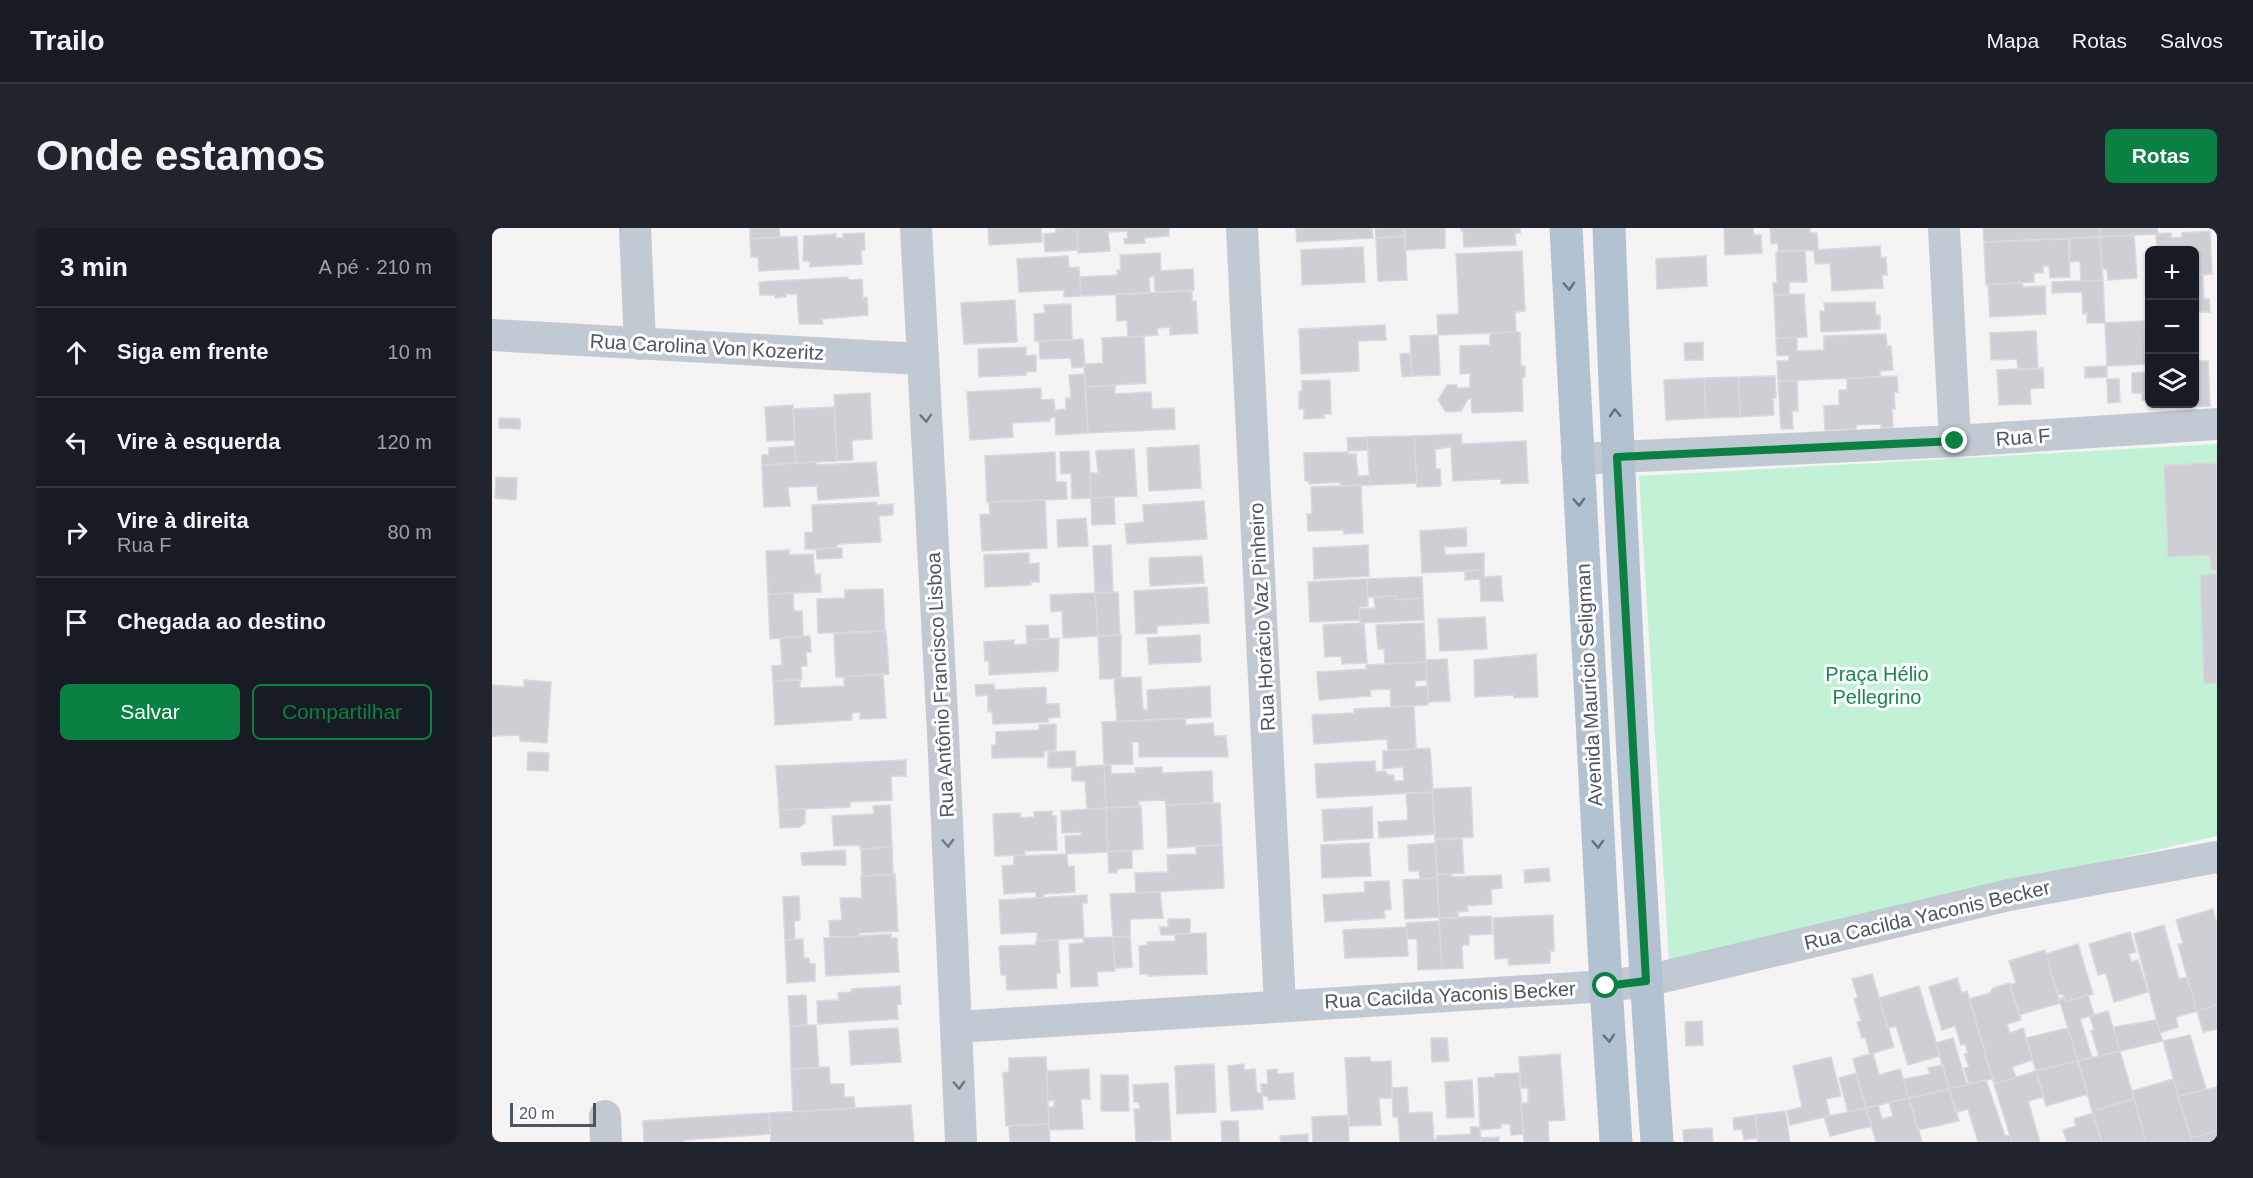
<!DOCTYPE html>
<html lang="pt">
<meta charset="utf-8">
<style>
:root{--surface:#171b24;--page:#20242c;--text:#f1f3f6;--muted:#9ea1a6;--line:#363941;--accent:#0b8043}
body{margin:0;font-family:Helvetica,sans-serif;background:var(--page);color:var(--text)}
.controls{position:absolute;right:18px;top:18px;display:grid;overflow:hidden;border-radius:9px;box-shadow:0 2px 4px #0004}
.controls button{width:54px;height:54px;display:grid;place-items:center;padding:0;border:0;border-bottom:2px solid var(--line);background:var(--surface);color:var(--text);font:30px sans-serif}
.scale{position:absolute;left:18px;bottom:15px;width:86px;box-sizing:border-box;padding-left:6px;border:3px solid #4a5661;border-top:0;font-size:16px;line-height:21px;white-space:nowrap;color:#4a5661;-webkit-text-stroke:4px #fff;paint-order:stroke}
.stop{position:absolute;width:18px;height:18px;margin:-14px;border:4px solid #0b8043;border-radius:50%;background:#fff}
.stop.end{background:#0b8043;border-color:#fff;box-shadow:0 2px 6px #0008}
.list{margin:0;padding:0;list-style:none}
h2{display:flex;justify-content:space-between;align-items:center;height:78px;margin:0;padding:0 24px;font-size:26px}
h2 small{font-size:20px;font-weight:400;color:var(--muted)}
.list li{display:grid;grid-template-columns:39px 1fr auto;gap:18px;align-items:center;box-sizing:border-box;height:90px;padding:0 24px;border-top:2px solid var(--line)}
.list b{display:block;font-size:22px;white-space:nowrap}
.list p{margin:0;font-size:20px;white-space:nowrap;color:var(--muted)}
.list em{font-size:20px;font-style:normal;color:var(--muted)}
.actions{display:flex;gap:12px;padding:18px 24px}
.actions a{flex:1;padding:14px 0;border:2px solid var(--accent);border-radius:9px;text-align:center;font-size:21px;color:var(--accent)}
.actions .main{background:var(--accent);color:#fff}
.icon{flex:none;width:33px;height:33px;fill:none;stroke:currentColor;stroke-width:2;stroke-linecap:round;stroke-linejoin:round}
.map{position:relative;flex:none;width:1725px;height:914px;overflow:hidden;border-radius:9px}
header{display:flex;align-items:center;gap:36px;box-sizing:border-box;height:84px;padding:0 30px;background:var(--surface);border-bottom:2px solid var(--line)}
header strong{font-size:28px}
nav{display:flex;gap:33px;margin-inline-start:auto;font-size:21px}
.intro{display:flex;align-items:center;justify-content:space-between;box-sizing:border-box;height:144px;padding:0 36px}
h1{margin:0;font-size:42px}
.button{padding:15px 27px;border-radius:9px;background:var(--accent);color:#fff;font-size:21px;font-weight:700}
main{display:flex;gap:36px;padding:0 36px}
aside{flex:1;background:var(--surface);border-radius:9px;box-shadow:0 2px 4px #0004}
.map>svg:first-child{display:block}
.green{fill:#c3f1d5}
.building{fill:#cdcfd5;stroke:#d7d9de;stroke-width:1.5}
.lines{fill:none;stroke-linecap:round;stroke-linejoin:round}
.minor{stroke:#c1cad2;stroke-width:32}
.major{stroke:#b3c2d1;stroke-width:33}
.oneway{stroke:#64717d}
.oneway2{stroke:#6e7983}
.route{stroke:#0b8043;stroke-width:8}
.labels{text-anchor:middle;stroke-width:6;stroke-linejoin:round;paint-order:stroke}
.street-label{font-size:20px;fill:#4a5661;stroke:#fff}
.park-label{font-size:20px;fill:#17864f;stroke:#fff}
</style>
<header>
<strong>Trailo</strong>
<nav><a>Mapa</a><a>Rotas</a><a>Salvos</a></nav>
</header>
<div class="intro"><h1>Onde estamos</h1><a class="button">Rotas</a></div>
<main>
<aside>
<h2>3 min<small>A pé · 210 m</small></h2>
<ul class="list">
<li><svg class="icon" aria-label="ahead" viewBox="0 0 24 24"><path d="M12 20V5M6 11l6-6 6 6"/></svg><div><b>Siga em frente</b></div><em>10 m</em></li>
<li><svg class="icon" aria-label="left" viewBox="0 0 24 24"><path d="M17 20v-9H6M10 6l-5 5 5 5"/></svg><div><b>Vire à esquerda</b></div><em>120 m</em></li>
<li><svg class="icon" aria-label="right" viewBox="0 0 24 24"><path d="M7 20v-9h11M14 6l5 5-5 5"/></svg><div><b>Vire à direita</b><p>Rua F</p></div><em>80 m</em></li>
<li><svg class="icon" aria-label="arrive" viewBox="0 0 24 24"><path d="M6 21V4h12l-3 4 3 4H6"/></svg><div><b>Chegada ao destino</b></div></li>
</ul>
<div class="actions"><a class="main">Salvar</a><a>Compartilhar</a></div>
</aside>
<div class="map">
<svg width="1725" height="914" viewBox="0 0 1725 914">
<rect width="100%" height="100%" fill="#f5f3f3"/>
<path class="green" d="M1725 216V608L1177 733 1147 248Z"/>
<path class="building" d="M258 0H287L288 9 258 11Z
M496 0H549L550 14 497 17Z
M564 0H585L586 22 553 24 552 6 564 5Z
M585 0H677V8L652 10 653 15 633 16 632 11H636L635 3 616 4 618 23 586 25Z
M804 0H880L881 10 805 14Z
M883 0H912L913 8 884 10Z
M912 0H953V20L913 22Z
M969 0H1028V5H1023L1024 17 972 19 971 3H969Z
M1232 0H1261L1262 7H1269L1270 25 1233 27Z
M1278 0H1318V5H1325L1326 22 1286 24V15L1279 16Z
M1491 0H1608V9L1492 14Z
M1608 0H1665L1666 6 1608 9Z
M1718 3 1720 46 1702 47V22H1665L1664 6 1679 5 1680 10 1690 9V5Z
M372 5 373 22H369L370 36 318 39V33H311L312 8 344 6V10H351V6Z
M1642 7 1645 50 1616 52 1615 41H1610L1608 9Z
M305 8 307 41 267 43 266 29H259L258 11Z
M913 8 915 52 886 53 884 10Z
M1608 9 1611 52 1589 53 1588 33 1578 34V11Z
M1576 11 1578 49 1558 50 1557 38H1551V45H1542V54L1494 57 1492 14Z
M1388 18 1389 30 1394 29 1395 47H1390L1391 60 1340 63 1338 35 1323 36 1322 22Z
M871 19 873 54 810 57 809 22Z
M1313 22 1315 54H1297V67H1282L1281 55H1285L1284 24Z
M1030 23 1033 83 1023 84 1024 104 946 107 945 87 967 86 964 26Z
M668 25 669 43 701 41 702 62 663 64 662 48 657 49 658 65 589 68 588 49 625 47V42H629L628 27Z
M576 28 577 40 587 39 589 68 572 69V62L527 64 525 31Z
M1214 28 1215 58 1165 61 1164 31Z
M1702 47H1711L1712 71H1717L1718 84H1702Z
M356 49V52L370 51 371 70 375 69 376 87 330 91 331 96H307L305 66H293L294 69 283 70V67H268L267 54Z
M1611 52 1613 95H1595V85L1591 86 1590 64 1560 65V54Z
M1530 55 1531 59 1553 58 1554 86 1498 89 1496 56Z
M700 63V73H704L706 105 678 107V99L665 100 666 107 636 109 635 92 625 93 624 66Z
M1312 66 1315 109 1284 110 1282 67Z
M523 72 525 114 472 116 469 75Z
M1383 74 1384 87H1388V101L1329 104 1328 83H1333L1332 75Z
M579 76 580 112 543 113 542 86 553 85 552 77Z
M1652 93 1653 126 1658 125V136L1615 138 1613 95Z
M893 97 894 112 866 113 867 143 809 146 807 101Z
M1544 103 1546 141 1526 142 1525 131 1499 132 1498 105Z
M1028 104 1029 138H1033V149H1030L1031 183 980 185 979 171H976L969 183 954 184 946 172 955 157H965V160H978V145L968 146V118L998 117V105Z
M1394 106 1395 118H1399L1401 142 1388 143V149L1286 153 1285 133H1297V127L1285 128 1284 110 1305 109V123L1332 122V108Z
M946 107 948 147 920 148 918 108Z
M652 108 654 155 593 159 592 136 611 135 610 110Z
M591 111 593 139 580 140 579 130 548 131 547 113Z
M1211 114V132H1193L1192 115Z
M534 119V128L544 127V143L534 144V147L487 149 486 121Z
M918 125 920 148 910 149 908 126Z
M1702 133H1716L1718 178 1687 179V176H1702Z
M1615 138V149L1593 150V139Z
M1551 140 1552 160 1538 161 1539 176 1507 177 1505 142Z
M1658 144V172H1650V165H1640V145Z
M593 146 596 205 564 207 563 189 558 190V193L520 195 521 209 478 212 475 164 549 160V172L562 171 563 182 574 181V170H579L577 147Z
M1283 148 1284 170H1281L1282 187 1248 189 1247 149Z
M1405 148 1406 164H1402L1403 181H1400L1401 199 1389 200V196L1364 197V201L1333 202 1332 178 1347 177V162H1355V150Z
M1247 149 1248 189 1214 190 1212 150Z
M1212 150 1214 190 1174 192 1172 152Z
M1615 151H1627L1628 174 1616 175Z
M838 152 839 186H832V190L812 191V181H807V164H810V153Z
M1305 152 1306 183H1300L1301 201H1289L1286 153Z
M623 157V166L659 164 660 181 682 180 683 201 596 205 593 159Z
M378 165 380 211 360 212 361 232 345 233 342 167Z
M301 177 303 212 275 213 273 179Z
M342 179 345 233 304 235 301 181Z
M7 190 28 191V201L7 200Z
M969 206 970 216 1034 213 1036 255 1009 256V251L961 253 959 219 943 221 944 241H948L949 258 925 259 922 208Z
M922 208 925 255 878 257 875 209Z
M875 209 876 222 856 223 855 210Z
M707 217 709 260 657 263 655 220Z
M303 218 304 235 270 237V227H277V220Z
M642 221 645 268 599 270 598 245H606L604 223Z
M597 223 599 270 580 271 579 245 569 246 568 224Z
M563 224 564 254H574L575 271 495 274 493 228Z
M856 224 857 226H864L866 248 877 247 878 257 848 258V254L817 256V253H813L812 225Z
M324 234V237L384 234 387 268 326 272 325 258 296 259 298 278 272 279 270 237Z
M1725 235V342H1719L1718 327 1676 329 1672 237Z
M4 249 25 250 24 272 3 270Z
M869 257 871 305 852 306V302L816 303 815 286H820L819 259Z
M622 269 623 296 600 297 599 270Z
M553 272 555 320 490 323 488 287 498 286 497 274Z
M712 273 715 311 635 316 633 296 652 294 651 277Z
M385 274V277L401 276V287L387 288 389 314 345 316V320L313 321V305L321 304 320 277Z
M594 290 596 318 566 319 565 292Z
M974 300 975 318 952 319 953 327 992 325V342L930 345 928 303Z
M619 317 621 364 603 365 601 318Z
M876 317 877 348 822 351 821 320Z
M345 320H350V330L325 331 324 321Z
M297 322V327L321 326 323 347 328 346 329 364 276 366 274 323Z
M537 325V336L547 335V354H539V357L493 359 492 327Z
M710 328 712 355 658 358 657 330Z
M992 342V349L1009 348 1011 373H989L988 351 973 352V343Z
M1725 346V455L1712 456 1708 347Z
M930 349 931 370 904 372V368L876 369 875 351Z
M875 351 876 378 867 379 868 392 818 394 816 354Z
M715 359 717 395 665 398V405L644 406 642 363Z
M391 361 393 403 326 405 325 371 353 370V362Z
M626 364 628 407 606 408 603 365Z
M301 365 302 383H310L311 408 278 411 276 366Z
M603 365 606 408 571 410 570 383 559 384 558 367Z
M904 368V372L931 370 932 392 868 395 867 381 883 380 882 369Z
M993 389 995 421 948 423 946 391Z
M872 395 875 435 850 436 849 428 833 429 831 397Z
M932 395 934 434 893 436 892 421H886L884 397Z
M556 397 557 411 535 412 534 398Z
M393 403H394L397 446 344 449 342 406Z
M629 407V450L608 451 606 408Z
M708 407 709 434 657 436 655 410Z
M318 408 319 424H314L315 438H309L310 451 281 453 280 438 290 437 288 410Z
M567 410 566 443 497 447V433H493L492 414 522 412V417L535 416V412Z
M1044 426 1046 469 1022 470V467L983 469 982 432Z
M955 431 958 473 936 474 934 432Z
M934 434 935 452 923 453V459L936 458V477L899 479 898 461 878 462 879 468 827 472 825 444 875 441 874 437Z
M391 446 394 490 368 491V484L360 485V492L283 497 281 453 308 452V460L352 458V449Z
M649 449 651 482 656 481 655 462 718 458 719 489 625 494 622 450Z
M32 452 59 454 55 515 28 513V507L0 508V457L32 459Z
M502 456 503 462 554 459V476H567L568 489 556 490V494L501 496 500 483 496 484V467L484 468 483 457Z
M922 478 924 521 896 522 895 511 822 516 820 487 862 485V481Z
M693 490 694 497 721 495 722 508H734L736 529H647V514H640L641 536 612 537 610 494Z
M564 496V522L552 523V529L500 530V517H504V504L547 502V497Z
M938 520 941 564 825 570 823 536 883 533 884 544 894 543 895 547H902V553H912L911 539 891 541V523Z
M583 523 584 539 556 540V524Z
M36 524 57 525 56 543 35 542Z
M414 532V548H399L400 572 358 574V579L287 582 284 538Z
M612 537H619V546L644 545 643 540 670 539V545L720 543 721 575 674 577 673 572 647 573V579L614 580Z
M612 537 614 580 595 581 593 553H580V539Z
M979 559 981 609 943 611 940 561Z
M941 564 943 606 887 610 886 594 916 592 914 565Z
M728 575 730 617 676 620 674 577Z
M398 577 400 619 368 621V617L342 618 340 588 382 586 381 578Z
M649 578 651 621 616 624 614 580Z
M880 579 881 610 832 613 830 582Z
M614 580 616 624 574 626 573 608 589 607V604L570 605 569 583Z
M313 581V595L307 599 288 600 287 582Z
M560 583V588H564L565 622 532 623 533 627 503 628 501 586 528 585 529 590 542 589V584Z
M970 611 972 645 945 647 943 612Z
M877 615 879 648 830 650 829 617Z
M943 615 945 650 928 651 927 643H917L916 617Z
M730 617 732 660 644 665 643 645 676 644 675 627 704 626V618Z
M400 619 401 647 370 648 369 621Z
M353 622 354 637H310L309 625Z
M640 622V640L625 641V645H617L616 624Z
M575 626 576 639 582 638 583 664 551 666V670H544V664L512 666 510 638 522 637V628Z
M1057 640 1058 653 1033 655 1032 642Z
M403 646 406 703 367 705V708L338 709 337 693 350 692 348 670H370L369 648Z
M959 646 960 649 1009 647 1010 660 999 661 1000 676 975 678 976 683 966 684V690H947L945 647Z
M945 650 947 689 913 691 911 652Z
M897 653 899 681 892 682 893 690 833 694 831 667 873 664 872 654Z
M668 664 671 690 638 691V708L621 709 618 666Z
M595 667V675H590L592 710 545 713V704L509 706 507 672Z
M307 668 308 692 302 693 303 711 293 712 291 669Z
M1721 681 1725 697V777L1705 783 1686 717 1691 715 1684 692Z
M1061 687 1062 723H1058V735L1017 737 1016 730 1003 731 1001 690Z
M999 688 1000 706 977 707V717H970L971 740 950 741 947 690Z
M676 691H698V706L669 707 668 699H676Z
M947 693 950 741 926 742 925 711H915L914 695Z
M1672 697 1687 751 1695 749 1705 783 1684 789 1686 799 1668 805 1642 706Z
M914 699 916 728 853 730 851 702Z
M1638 704 1644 724 1637 726 1639 734 1646 732 1656 764 1622 774 1614 745 1606 747 1597 716Z
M714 705 715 746 656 748V746H648L647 718 655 717V714L683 713V706Z
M399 706V710H405L407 744 334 748 332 710Z
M638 708 640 739 623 740 621 709Z
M621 709 623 743 605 744 606 758 579 759 577 716 592 715 591 710Z
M311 711 312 730H317L318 736H323V753L295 755 293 712Z
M566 712 568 745H564L565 760 515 762 514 747H509L507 718 544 717V713Z
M1586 716 1601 766 1573 774 1571 766 1566 767 1554 726Z
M1553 722 1568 775 1527 787 1518 757 1524 755 1517 733Z
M1380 746 1402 819 1378 826 1373 809 1370 810 1365 794 1369 793 1362 771 1366 770 1360 751Z
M1465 750 1470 765 1475 763 1501 851 1477 856 1472 840 1477 839 1472 826 1476 825 1473 816 1469 817 1463 798 1450 802 1437 759Z
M1518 755 1529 792 1515 796 1518 805 1531 800 1541 832 1520 839 1524 849 1502 856 1477 771 1498 765 1501 760Z
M408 758 409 776 405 777 406 791 326 796 325 773 347 772 346 765 360 764 359 761Z
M1427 758 1448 828 1416 837 1404 798 1396 800 1387 770Z
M314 767 315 797 298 798 296 768Z
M1596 767 1602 787 1588 791 1600 829 1586 833 1567 771 1572 769 1573 774Z
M1725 777V801L1711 804 1705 783Z
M1616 783 1628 823 1607 828 1599 803 1602 802 1598 788Z
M1664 792 1671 813 1628 823 1621 799Z
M1210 793 1211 817 1194 818 1193 794Z
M324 797 327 840 299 841 298 798Z
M406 800 409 834 359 837 357 803Z
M1576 800 1586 833 1544 843 1534 810Z
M1698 807 1714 861 1686 868 1671 813Z
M939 810H955L957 833 940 834Z
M1461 810 1475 857 1457 861 1444 815Z
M1628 823 1642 871 1600 883 1586 833Z
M1381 825 1387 847 1408 841 1417 870 1374 880 1361 831Z
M1068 826 1073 892 1056 893 1057 914H1032L1029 875H1036V860H1029L1027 829Z
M554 829 557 896 514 898 511 845 517 844V830Z
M878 829 879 834 899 833 900 870H887L889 897 857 898 853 830Z
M1339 829 1349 868 1334 871 1338 888 1298 897 1295 883 1310 879 1301 838Z
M1586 833 1596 866 1554 878 1544 843Z
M722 836 724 884 685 886 683 838Z
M752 836V842L763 841 765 865H770L771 881 739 883 736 838Z
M1451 837 1457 861 1417 870 1411 851 1438 846 1436 840Z
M337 839 338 856H352V869H362L363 880 301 884 299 841Z
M597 841 598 871H589L591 901 557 902 556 879H562V872L556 873 555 843Z
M785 841V846L801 845 803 871 776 872V868H770L769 856H776L775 842Z
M1544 843 1552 869 1536 873 1548 914H1520L1502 856Z
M1027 845 1032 906 1019 907 1018 896H1009V900L988 902 986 850 1003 849V846Z
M1364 845 1374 880 1356 884 1347 850Z
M609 847H636L637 883H609Z
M1681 851 1700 914H1654L1640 863Z
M980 852 982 889 955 890 953 854Z
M1494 852 1513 908 1518 907 1520 914H1486L1476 881 1465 884 1457 861Z
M676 855 679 912 644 914 642 881H648L647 874H642L641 857Z
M915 859 917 885 940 884 942 911H945V914H908L906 889H901L900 860Z
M1725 859V903L1699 910 1686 868Z
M1457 861 1467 893 1426 902 1417 870Z
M1417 870 1430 914H1384L1374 880 1386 877 1390 891 1401 888 1397 874Z
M1642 871 1654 914H1610L1600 883Z
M419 877 422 914H279L277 885Z
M1374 880 1380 898 1338 908 1332 889Z
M1293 883 1298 914H1266L1263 887Z
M277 885 278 906 192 912V914H152L151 893Z
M1601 885 1610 914H1575L1571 902 1584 898 1582 891Z
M856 887 857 914H821L820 889Z
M1263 887 1266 910 1252 912 1250 901 1242 902 1241 890Z
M729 893H746L747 914H730Z
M557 896 558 914H518L517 898Z
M978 899H988L989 914H945V908L979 906Z
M1220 900 1221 914H1192L1191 902Z
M1725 903V914H1700L1699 910Z
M816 906V914H789L788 908Z
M1007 909V914H989V910Z"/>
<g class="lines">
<path class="minor" d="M143 0 148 116
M424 0 451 505 469 914
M750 0 788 777
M1452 0 1463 213
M0 107 429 131
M1085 231 1463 213 1725 196
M465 799 1114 758 1154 753 1517 667 1725 629
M113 888 114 914"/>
<path class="major" d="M1074 0 1114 758 1124 914
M1117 0C1128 305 1144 610 1165 914"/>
</g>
<defs><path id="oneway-chevron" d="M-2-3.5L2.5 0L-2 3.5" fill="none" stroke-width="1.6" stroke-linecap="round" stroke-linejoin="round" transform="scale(1.5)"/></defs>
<g class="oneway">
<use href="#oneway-chevron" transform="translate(1077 58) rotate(87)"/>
<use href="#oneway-chevron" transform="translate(1123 185) rotate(-92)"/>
<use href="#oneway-chevron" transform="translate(1087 274) rotate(87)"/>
<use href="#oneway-chevron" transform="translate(1106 616) rotate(87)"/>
<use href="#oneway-chevron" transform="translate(1117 810) rotate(86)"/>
</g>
<g class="oneway2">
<use href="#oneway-chevron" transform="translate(434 190) rotate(86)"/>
<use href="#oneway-chevron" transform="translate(456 615) rotate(87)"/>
<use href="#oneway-chevron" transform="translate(467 857) rotate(88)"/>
</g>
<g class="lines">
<path class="route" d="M1114 758 1154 753 1125 229 1463 213"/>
</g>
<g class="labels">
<g class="street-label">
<text transform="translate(215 119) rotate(3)" y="7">Rua Carolina Von Kozeritz</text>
<text transform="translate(1531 209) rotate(-4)" y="7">Rua F</text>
<text transform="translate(770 389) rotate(-93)" y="7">Rua Horácio Vaz Pinheiro</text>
<text transform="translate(448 457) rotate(-93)" y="7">Rua Antônio Francisco Lisboa</text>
<text transform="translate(1097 457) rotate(-93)" y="7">Avenida Maurício Seligman</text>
<text transform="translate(1435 687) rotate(-13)" y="7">Rua Cacilda Yaconis Becker</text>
<text transform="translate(958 767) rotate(-3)" y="7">Rua Cacilda Yaconis Becker</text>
</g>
<g class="park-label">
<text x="1385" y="453">Praça Hélio<tspan x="1385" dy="23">Pellegrino</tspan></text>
</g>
</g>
</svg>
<div class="controls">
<button>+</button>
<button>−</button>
<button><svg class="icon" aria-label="layers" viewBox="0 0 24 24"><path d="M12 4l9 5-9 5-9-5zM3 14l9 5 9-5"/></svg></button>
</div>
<div class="scale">20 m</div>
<div class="stop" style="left:1114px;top:758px"></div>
<div class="stop end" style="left:1463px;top:213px"></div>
</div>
</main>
